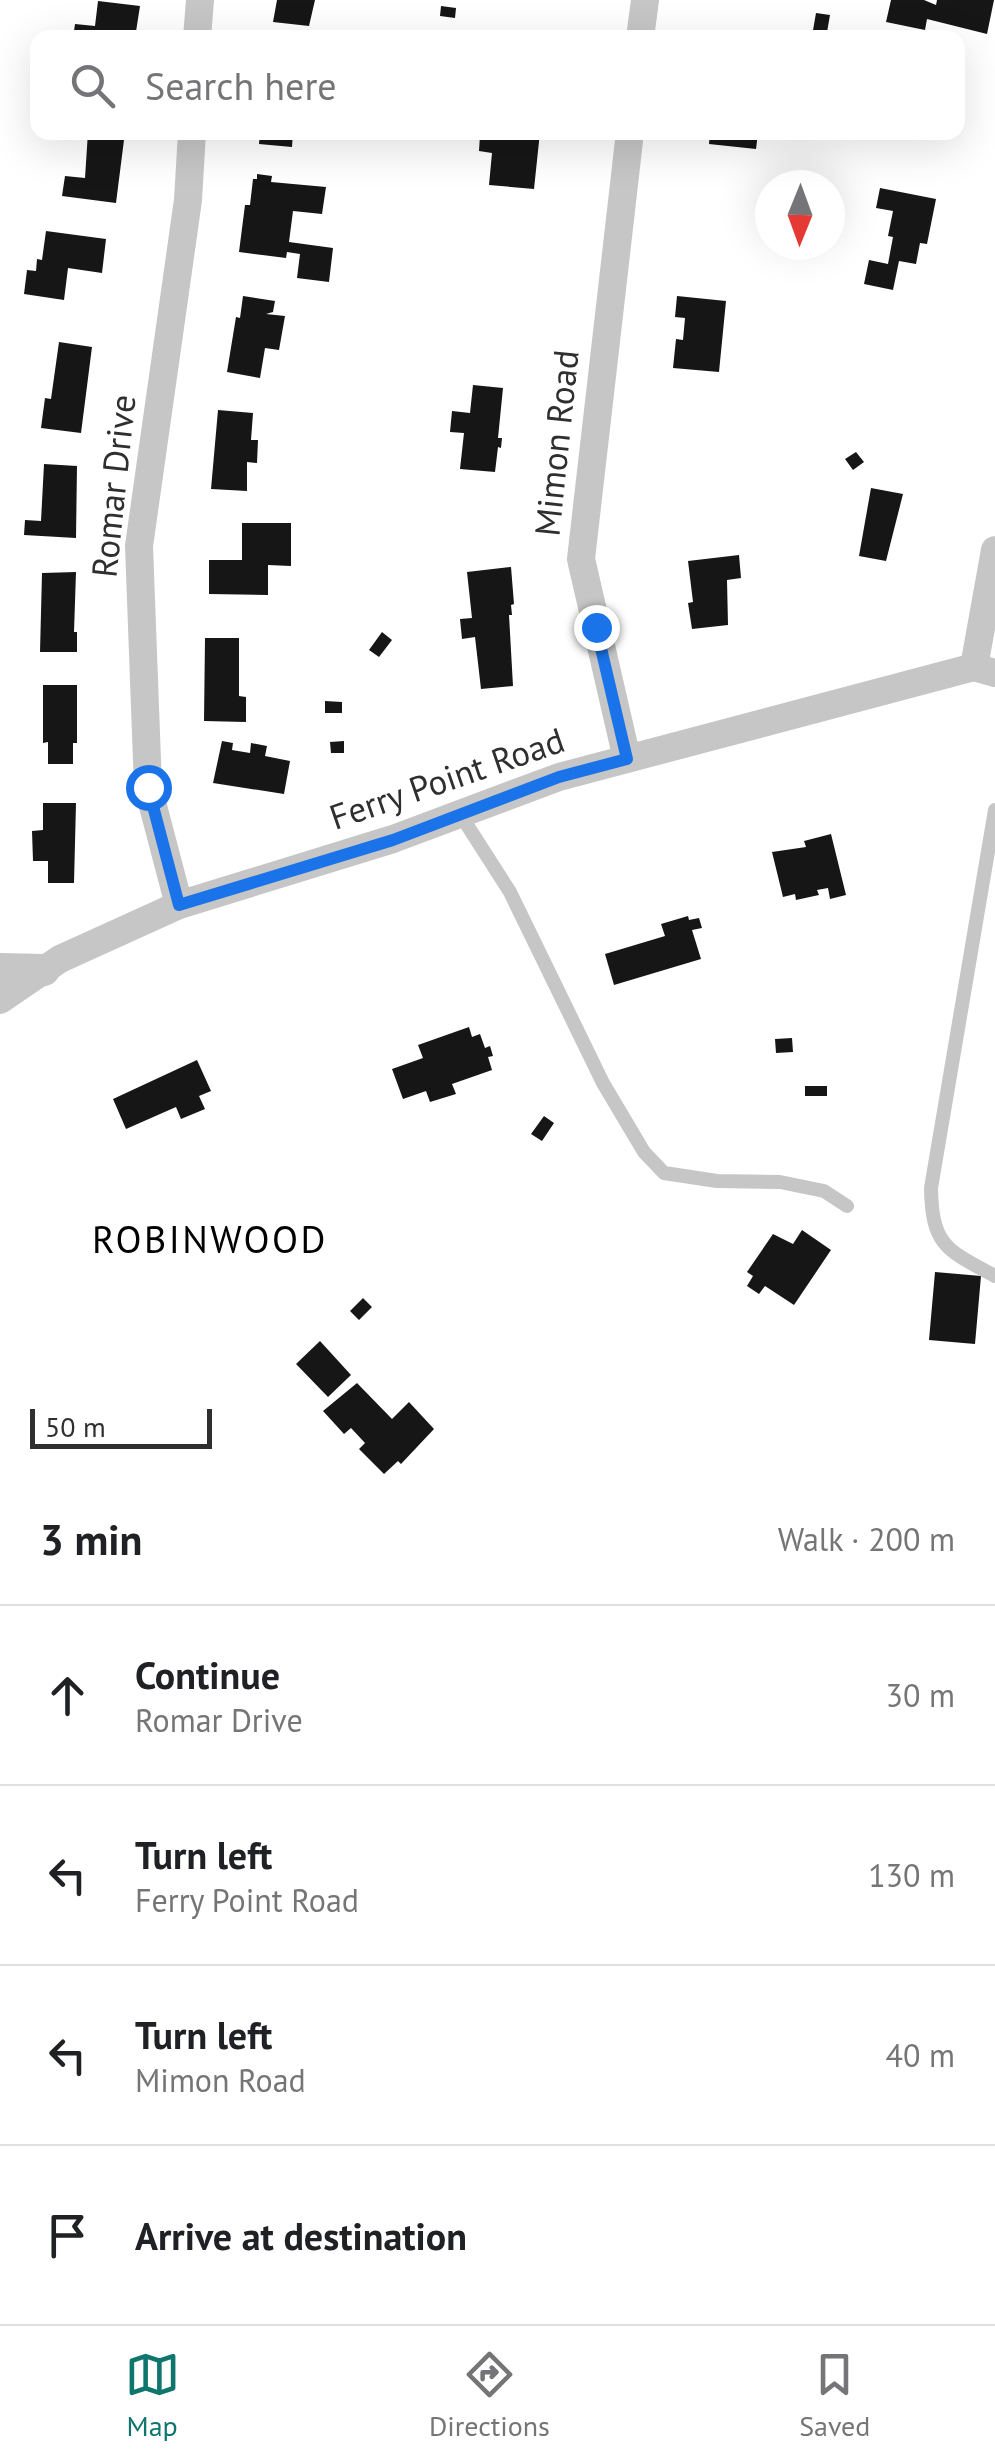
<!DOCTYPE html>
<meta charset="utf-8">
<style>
:root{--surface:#fff;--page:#f2f2f2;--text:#202124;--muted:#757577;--line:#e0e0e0;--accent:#0f766e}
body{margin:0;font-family:"PT Sans",sans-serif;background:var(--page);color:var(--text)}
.compass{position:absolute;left:755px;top:170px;width:90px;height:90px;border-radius:50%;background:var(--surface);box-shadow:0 10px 40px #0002;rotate:181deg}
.scale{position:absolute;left:30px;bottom:25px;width:182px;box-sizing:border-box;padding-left:10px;border:5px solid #2f2f2f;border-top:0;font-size:28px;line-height:35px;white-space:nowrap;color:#2f2f2f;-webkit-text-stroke:8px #fff;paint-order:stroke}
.stop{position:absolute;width:30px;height:30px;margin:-22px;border:8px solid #1a73e8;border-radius:50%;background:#fff}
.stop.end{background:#1a73e8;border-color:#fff;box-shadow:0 2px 10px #0008}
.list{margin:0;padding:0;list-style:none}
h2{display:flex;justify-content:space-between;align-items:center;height:130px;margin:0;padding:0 40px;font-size:42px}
h2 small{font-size:32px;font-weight:400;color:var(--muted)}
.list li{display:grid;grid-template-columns:65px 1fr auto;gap:30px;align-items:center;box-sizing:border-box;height:180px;padding:0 40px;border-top:2px solid var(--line)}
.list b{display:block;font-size:38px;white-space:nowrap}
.list p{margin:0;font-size:32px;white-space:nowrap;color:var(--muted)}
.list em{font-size:32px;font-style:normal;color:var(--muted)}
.icon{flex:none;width:55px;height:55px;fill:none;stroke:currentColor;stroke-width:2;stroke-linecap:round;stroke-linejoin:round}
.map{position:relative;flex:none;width:995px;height:1474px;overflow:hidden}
.search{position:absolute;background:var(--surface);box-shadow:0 10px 40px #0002;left:30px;right:30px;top:30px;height:110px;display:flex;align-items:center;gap:25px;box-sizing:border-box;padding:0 35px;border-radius:20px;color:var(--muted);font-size:38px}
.sheet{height:850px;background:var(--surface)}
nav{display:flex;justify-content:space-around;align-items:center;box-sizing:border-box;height:140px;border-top:2px solid var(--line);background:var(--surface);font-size:28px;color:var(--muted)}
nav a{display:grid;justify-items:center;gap:5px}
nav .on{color:var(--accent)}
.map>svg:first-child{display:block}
.building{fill:#161616}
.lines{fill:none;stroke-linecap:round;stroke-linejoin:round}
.service{stroke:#c6c6c6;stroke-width:14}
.minor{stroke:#c6c6c6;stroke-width:28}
.tertiary{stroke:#c6c6c6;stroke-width:32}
.route{stroke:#1a73e8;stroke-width:12}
.labels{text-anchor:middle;stroke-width:10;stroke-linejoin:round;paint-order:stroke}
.street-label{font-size:35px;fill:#2f2f2f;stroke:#fff}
.neighbourhood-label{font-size:38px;letter-spacing:2.5px;fill:#000;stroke:#fff}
</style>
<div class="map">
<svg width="995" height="1474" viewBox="0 0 995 1474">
<rect width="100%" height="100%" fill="#fff"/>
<path class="building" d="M277 0H315L309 26 273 22Z
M891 0H924L936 5 937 0H994L987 34 927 19 925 30 886 22Z
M98 1 140 6 135 38H73L75 24 95 26Z
M441 6 456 8 455 18 440 16Z
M816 13 830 15 826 38 812 36Z
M88 132H125L116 203 62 196 65 176 85 178Z
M260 132H293L292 147 259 144Z
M495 132H540L534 189 489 185 492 153 479 151 480 135 495 137Z
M710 132 758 133 756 149 709 144Z
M257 174 272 176 271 182 326 187 322 214 293 211 289 242 333 248 329 282 297 278 300 254 287 252 286 258 239 252 245 205H250L253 179H257Z
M880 188 936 199 927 244 920 243 916 264 899 261 893 290 864 284 869 260 888 264 893 237 888 236 893 211 876 208Z
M46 231 106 239 102 273 68 268 64 300 24 294 27 270 36 271 37 259 42 260Z
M243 296 275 301 273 312 266 314 285 316 279 350 265 348 260 378 227 372 236 317 240 318Z
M677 296 726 301 719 372 673 368 676 339 683 340 685 318 675 317Z
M59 342 92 347 81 433 41 428 45 398 51 399Z
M473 385 503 388 498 438H502L501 448 498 447 495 472 460 469 464 433 450 432 452 411 470 413Z
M218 410 253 413 251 440H258L257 463 247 462V491L211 489Z
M856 452 864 462 853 470 845 459Z
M44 464 77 466 76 538 24 535 25 520 41 521Z
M871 488 903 494 886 561 859 556Z
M242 523H291V566L268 565V595L209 594V560H242Z
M739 555 741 578 727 580 728 625 692 629 688 603 693 602 688 561Z
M511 567 514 604 511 605 512 615H509L513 686 481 689 475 637 462 639 460 619 472 618 467 572Z
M76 572 74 632H77V652H40L42 573Z
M382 632 392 640 379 657 369 650Z
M205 638H239V696L246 697V722L204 721Z
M43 685H77V743H73V764H48V742L43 743Z
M325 701 342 702V713H325Z
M222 741 233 743 232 750 250 753 251 743 267 746 265 756 290 761 284 794 213 783Z
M344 741V753H331L330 742Z
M43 803H76L74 883H48V861H33L32 831 43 830Z
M831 834 846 895 830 899 828 888 817 890 819 895 796 900 795 894 783 897 772 852 806 847 804 841Z
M688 916 689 920 699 918 702 928 692 930 701 959 614 985 605 954 665 936 661 924Z
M469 1027 472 1037 480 1034 485 1048 490 1046 493 1056 488 1057 492 1070 452 1084 456 1094 430 1102 426 1091 403 1099 392 1069 423 1058 418 1045Z
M792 1038 793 1052 776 1053 775 1039Z
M197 1060 211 1091 199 1096 205 1109 181 1119 176 1107 126 1129 113 1099Z
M805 1086H827V1096H805Z
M544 1116 554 1123 542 1141 531 1134Z
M802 1230 831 1250 794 1305 765 1286 759 1294 747 1286 753 1276 747 1272 773 1234 793 1244Z
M935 1272 981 1276 975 1344 929 1340Z
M363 1298 372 1307 359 1320 350 1311Z
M320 1341 351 1375 328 1397 296 1364Z
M357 1383 392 1419 409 1402 434 1429 401 1464 398 1461 384 1474 359 1449 365 1443 351 1428 344 1434 323 1411Z"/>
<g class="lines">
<path class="service" d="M995 810 931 1188C932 1245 946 1250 995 1276
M460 814 510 892 603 1083 644 1152 664 1173 717 1181 780 1182 824 1191 847 1206"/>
<path class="minor" d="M197 38 200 0
M640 38 645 0
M974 667 995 550
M627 759 581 559 630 132
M179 905 148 787 139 546 188 200 192 132
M0 1000 60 959 179 905 393 839 559 777 974 667 995 673"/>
<path class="tertiary" d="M0 969 44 970"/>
</g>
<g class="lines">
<path class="route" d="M148 787 179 905 393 840 559 777 627 759 596 627"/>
</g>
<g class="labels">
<g class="street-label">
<text transform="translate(557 443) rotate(-84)" y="12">Mimon Road</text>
<text transform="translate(114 486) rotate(-84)" y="12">Romar Drive</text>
<text transform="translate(447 779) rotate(-19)" y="12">Ferry Point Road</text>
</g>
<g class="neighbourhood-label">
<text x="210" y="1253">ROBINWOOD</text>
</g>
</g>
</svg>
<svg class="compass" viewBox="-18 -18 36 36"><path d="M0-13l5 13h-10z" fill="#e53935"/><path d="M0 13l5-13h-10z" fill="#757577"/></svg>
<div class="scale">50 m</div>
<div class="stop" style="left:148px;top:787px"></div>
<div class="stop end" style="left:596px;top:627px"></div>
<div class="search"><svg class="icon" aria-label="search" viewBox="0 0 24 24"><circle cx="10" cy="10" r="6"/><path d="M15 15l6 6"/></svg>Search here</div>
</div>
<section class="sheet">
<h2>3 min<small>Walk · 200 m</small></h2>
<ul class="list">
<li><svg class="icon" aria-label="ahead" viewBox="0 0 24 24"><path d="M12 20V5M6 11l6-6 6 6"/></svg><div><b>Continue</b><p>Romar Drive</p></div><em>30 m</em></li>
<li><svg class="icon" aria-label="left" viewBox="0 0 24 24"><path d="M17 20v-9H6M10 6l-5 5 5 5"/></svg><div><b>Turn left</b><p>Ferry Point Road</p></div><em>130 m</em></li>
<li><svg class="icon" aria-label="left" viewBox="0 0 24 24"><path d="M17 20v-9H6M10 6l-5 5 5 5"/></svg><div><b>Turn left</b><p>Mimon Road</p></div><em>40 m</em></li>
<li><svg class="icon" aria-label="arrive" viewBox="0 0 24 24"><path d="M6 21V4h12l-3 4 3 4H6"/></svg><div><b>Arrive at destination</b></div></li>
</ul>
</section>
<nav>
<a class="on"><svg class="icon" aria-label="map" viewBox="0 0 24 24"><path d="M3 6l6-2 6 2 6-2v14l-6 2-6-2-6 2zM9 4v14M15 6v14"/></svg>Map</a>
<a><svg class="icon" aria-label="directions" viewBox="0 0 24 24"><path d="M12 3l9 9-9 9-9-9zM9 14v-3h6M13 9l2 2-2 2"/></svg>Directions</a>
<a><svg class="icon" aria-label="saved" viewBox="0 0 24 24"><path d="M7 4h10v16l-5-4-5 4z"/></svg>Saved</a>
</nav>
